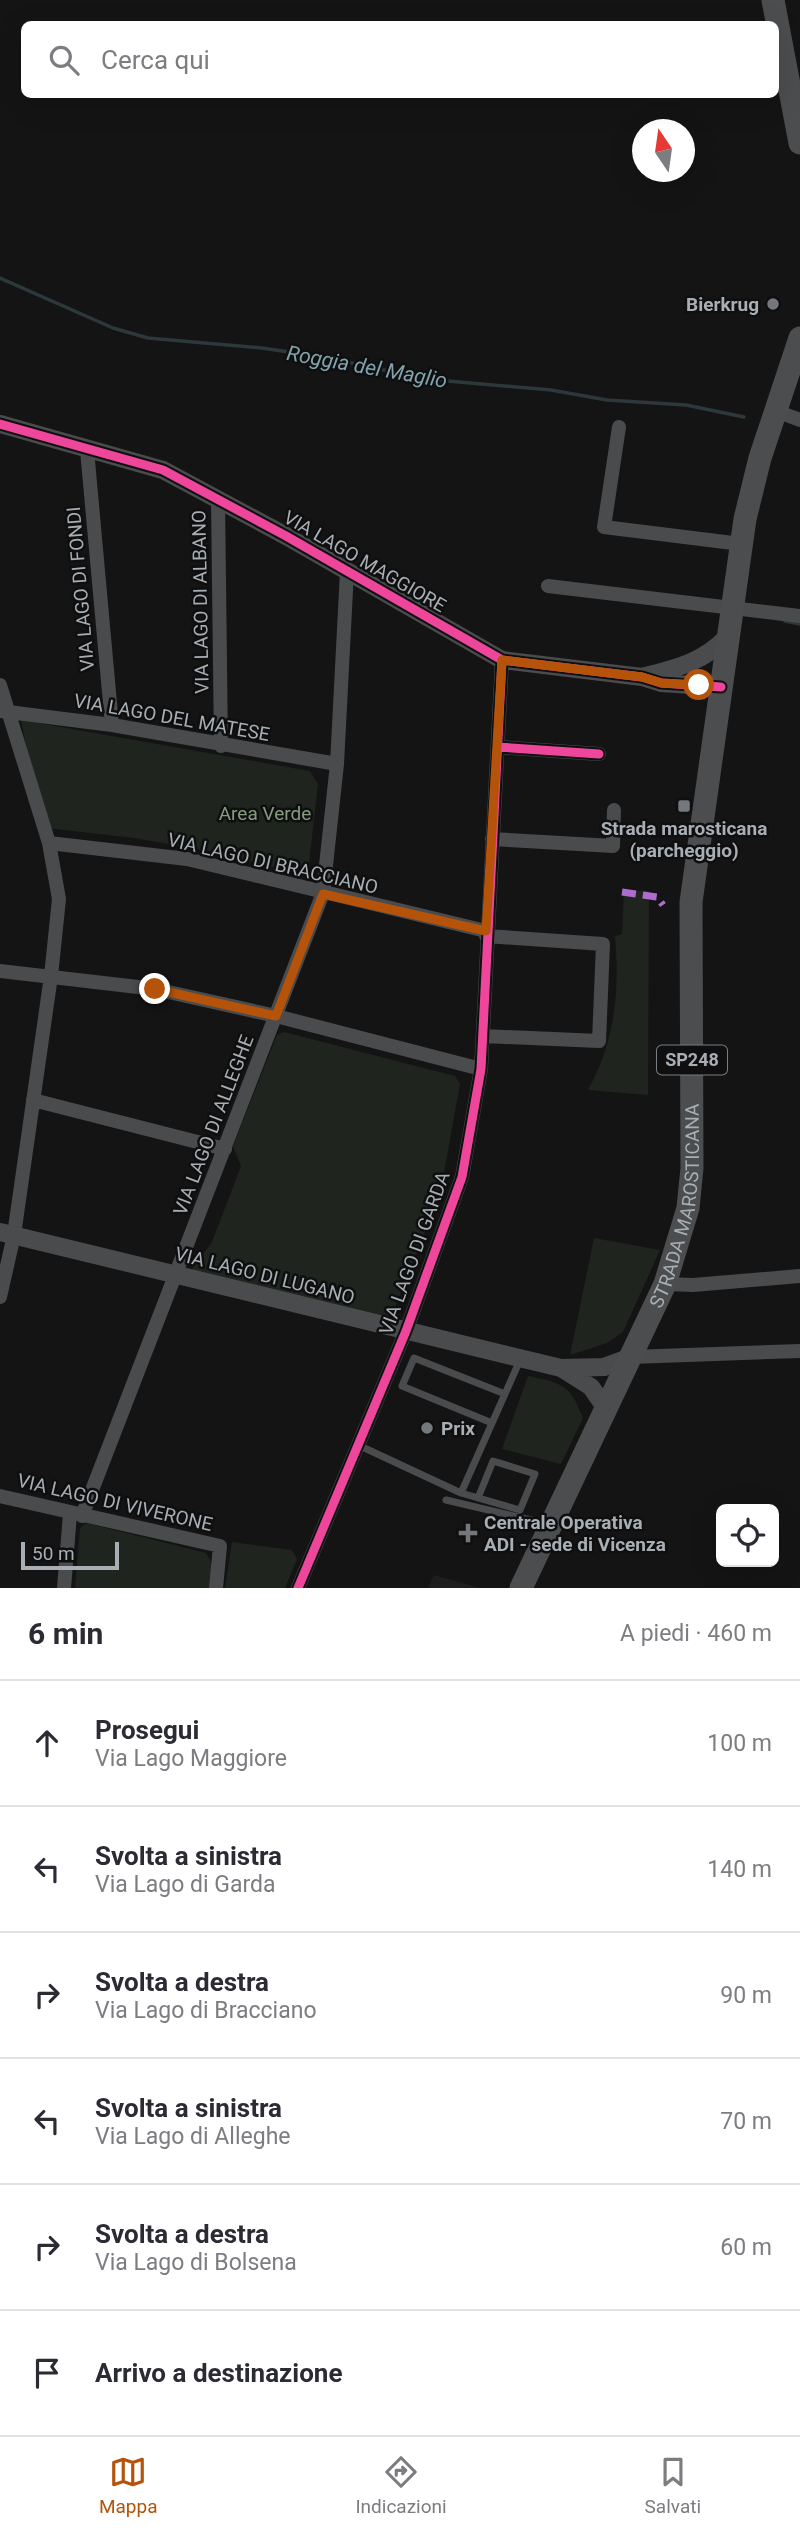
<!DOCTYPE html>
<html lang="it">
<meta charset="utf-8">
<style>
:root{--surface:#fff;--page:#f7f7f7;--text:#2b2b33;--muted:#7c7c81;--line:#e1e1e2;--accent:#b45309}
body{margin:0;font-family:Roboto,sans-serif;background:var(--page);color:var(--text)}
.controls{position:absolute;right:21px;bottom:21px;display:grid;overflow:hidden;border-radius:10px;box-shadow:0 7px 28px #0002}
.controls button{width:63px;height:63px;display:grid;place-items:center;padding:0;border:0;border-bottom:2px solid var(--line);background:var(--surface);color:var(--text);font:35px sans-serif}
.compass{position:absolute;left:632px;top:119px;width:63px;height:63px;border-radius:50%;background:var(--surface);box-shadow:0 7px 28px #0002;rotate:347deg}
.scale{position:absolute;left:21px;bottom:18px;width:98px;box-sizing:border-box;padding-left:7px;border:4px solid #a7aeb4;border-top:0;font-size:19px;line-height:24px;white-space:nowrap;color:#a7aeb4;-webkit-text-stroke:5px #0f0f10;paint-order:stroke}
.stop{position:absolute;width:21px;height:21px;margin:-16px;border:5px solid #b45309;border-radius:50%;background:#fff}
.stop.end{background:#b45309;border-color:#fff;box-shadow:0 2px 7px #0008}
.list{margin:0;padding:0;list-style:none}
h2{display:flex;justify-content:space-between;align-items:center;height:91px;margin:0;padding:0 28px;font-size:30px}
h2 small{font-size:23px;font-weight:400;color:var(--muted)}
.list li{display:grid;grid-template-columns:46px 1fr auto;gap:21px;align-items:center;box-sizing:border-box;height:126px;padding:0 28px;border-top:2px solid var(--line)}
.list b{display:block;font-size:26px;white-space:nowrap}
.list p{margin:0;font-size:23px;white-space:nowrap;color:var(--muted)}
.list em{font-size:23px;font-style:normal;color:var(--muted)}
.icon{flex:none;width:38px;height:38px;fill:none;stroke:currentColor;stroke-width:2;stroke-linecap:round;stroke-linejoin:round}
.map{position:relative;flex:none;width:800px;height:1588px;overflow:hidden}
.search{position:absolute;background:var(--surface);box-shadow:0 7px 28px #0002;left:21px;right:21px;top:21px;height:77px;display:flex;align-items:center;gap:18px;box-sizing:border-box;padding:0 24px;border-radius:10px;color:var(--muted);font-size:26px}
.sheet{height:847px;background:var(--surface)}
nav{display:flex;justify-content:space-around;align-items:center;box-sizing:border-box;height:98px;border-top:2px solid var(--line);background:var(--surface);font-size:19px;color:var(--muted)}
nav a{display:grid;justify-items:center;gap:4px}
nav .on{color:var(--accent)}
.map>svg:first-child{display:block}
.built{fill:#1e1e20}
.green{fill:#1f241f}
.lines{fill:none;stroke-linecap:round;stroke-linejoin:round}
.stream{stroke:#2d383a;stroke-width:3.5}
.service{stroke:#494b4d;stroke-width:7}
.minor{stroke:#494b4d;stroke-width:14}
.tertiary{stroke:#494b4d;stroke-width:18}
.primary{stroke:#4b4d4f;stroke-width:23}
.quiet{stroke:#b06ccc;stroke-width:7;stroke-dasharray:14 7;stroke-linecap:butt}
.cycleway-casing{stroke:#0f0f10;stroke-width:13}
.cycleway{stroke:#ed469a;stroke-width:9}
.route{stroke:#b45309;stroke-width:9}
.poi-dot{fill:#74787c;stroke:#0f0f10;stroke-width:2.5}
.labels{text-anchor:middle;stroke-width:5;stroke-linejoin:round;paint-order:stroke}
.shield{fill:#0f0f10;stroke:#797e83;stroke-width:2}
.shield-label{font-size:18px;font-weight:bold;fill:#a7aeb4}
.poi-label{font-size:19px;font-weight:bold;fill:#a7aeb4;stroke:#0f0f10;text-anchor:start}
.street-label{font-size:19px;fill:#a7aeb4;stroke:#0f0f10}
.park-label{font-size:19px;fill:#859d7f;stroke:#0f0f10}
.water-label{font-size:21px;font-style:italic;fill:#81a3ac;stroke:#0f0f10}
</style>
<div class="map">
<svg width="800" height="1588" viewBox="0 0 800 1588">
<rect width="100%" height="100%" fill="#141415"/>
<path class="built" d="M434 1575 480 1588H428Z"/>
<path class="green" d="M21 720 310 771 318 784 308 872 304 875 209 851 134 838 47 828 36 799Z
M624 890 649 891 648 1095 588 1090C615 1041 620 991 615 936L622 934Z
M284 1032 455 1076 460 1084 440 1195 390 1319 190 1272 212 1242 241 1166 233 1146 277 1035Z
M594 1238 660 1250 623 1332 607 1343 570 1355Z
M528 1376C562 1383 570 1384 583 1418L561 1464 502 1449Z
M86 1523 206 1553 212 1564 210 1588H75L80 1528Z
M232 1542 292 1550 297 1559 285 1588H225Z"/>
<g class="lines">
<path class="stream" d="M0 278 113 328 148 338 262 348 329 358 425 379 551 390 607 400 686 405 744 417
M785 621 800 624"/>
<path class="service" d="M492 1423 402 1386 414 1358 505 1394
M358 1445 461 1493 520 1510 535 1474 493 1461 478 1498
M461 1493 520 1360
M446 1500 548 1524"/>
<path class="minor" d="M776 411 800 420
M619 427 604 527 741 544
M87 450 112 725
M218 499 221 746
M548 586 800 616
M0 685 49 843 59 899 51 976 14 1235 0 1297
M0 711 112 725 337 764
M498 747 599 754
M492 839 613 846 614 810
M49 843 187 859 486 931
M0 971 155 989 276 1016 481 1069
M483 1036 599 1041 603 944 486 936
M33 1100 225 1149
M665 1284 693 1285 800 1276
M631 1357 800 1351
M0 1496 220 1546 216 1588
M82 1516 323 893 337 764 347 571
M64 1588 70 1514
M298 1588 406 1331 462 1177 481 1069 502 660"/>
<path class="tertiary" d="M0 424 163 470 286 536 502 660 642 677 661 683 721 687
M642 677C676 668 702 663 727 637
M0 1232 561 1368 604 1367 631 1357
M561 1368 591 1387 607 1410"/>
<g class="primary">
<path d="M773 0 800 143"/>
<path id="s1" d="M521 1588 665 1284 688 1208 692 1168 691 902 745 519 760 458 800 338"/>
</g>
<path class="quiet" d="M622 892 657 897 663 905"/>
<g class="cycleway-casing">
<path id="cycleway" d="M0 424 163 470 286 536 502 660 642 677 661 683 721 687
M498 747 599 754
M298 1588 406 1331 462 1177 481 1069 502 660"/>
</g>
<use href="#cycleway" class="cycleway"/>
</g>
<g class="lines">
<path class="route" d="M155 989 276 1016 323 894 486 931 502 660 642 677 662 683 699 685"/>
</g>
<g class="poi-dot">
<circle cx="773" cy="304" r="7"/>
<rect x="677" y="799" width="14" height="14" rx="3.5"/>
<circle cx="427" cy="1428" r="7"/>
<path d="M464.5 1522.5h7v7h7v7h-7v7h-7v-7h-7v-7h7z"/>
</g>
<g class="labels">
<rect class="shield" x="657" y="1045.5" width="70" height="29" rx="5"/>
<g class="shield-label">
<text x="692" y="1066">SP248</text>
</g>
<g class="poi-label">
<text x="759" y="311" text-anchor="end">Bierkrug</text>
<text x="684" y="835" text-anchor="middle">Strada marosticana<tspan x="684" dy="22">(parcheggio)</tspan></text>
<text x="441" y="1435">Prix</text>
<text x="484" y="1529">Centrale Operativa<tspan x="484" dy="22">ADI - sede di Vicenza</tspan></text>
</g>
<g class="street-label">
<text transform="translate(365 561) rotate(30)" y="7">VIA LAGO MAGGIORE</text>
<text transform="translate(80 589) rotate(-95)" y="7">VIA LAGO DI FONDI</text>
<text transform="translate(200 602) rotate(-91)" y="7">VIA LAGO DI ALBANO</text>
<text transform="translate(172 717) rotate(10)" y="7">VIA LAGO DEL MATESE</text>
<text transform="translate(273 863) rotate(13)" y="7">VIA LAGO DI BRACCIANO</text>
<text transform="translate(213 1125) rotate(-69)" y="7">VIA LAGO DI ALLEGHE</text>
<text dy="7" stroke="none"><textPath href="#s1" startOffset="416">STRADA MAROSTICANA</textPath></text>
<text transform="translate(414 1253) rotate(-70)" y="7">VIA LAGO DI GARDA</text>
<text transform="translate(265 1275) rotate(14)" y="7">VIA LAGO DI LUGANO</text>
<text transform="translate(115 1502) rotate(13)" y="7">VIA LAGO DI VIVERONE</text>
</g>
<g class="park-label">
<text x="265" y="820">Area Verde</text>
</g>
<g class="water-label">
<text transform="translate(367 367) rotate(10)" y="7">Roggia del Maglio</text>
</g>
</g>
</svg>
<div class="controls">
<button><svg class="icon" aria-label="locate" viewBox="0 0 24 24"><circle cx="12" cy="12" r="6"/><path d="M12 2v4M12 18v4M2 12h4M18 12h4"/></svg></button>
</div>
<svg class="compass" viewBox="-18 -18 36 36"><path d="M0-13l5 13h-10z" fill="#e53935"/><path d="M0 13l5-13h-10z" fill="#7c7c81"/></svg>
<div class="scale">50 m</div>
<div class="stop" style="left:699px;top:685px"></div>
<div class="stop end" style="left:155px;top:989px"></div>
<div class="search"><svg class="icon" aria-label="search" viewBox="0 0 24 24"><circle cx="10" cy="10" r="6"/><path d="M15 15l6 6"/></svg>Cerca qui</div>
</div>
<section class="sheet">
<h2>6 min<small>A piedi · 460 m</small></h2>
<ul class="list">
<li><svg class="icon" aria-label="ahead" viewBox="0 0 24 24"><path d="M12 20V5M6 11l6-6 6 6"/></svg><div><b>Prosegui</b><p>Via Lago Maggiore</p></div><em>100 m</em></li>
<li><svg class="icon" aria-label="left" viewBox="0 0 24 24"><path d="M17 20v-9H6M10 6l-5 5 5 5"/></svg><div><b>Svolta a sinistra</b><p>Via Lago di Garda</p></div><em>140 m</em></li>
<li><svg class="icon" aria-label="right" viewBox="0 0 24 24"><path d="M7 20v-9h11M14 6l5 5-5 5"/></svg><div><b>Svolta a destra</b><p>Via Lago di Bracciano</p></div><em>90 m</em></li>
<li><svg class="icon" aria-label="left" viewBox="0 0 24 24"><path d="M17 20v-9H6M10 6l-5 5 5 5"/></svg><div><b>Svolta a sinistra</b><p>Via Lago di Alleghe</p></div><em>70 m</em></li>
<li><svg class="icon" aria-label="right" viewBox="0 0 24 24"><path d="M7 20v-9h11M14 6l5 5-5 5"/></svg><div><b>Svolta a destra</b><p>Via Lago di Bolsena</p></div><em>60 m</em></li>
<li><svg class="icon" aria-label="arrive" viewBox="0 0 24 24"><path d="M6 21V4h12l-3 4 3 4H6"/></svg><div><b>Arrivo a destinazione</b></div></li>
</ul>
</section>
<nav>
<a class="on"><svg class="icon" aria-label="map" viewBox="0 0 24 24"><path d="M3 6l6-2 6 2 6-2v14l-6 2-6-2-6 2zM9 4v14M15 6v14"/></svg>Mappa</a>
<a><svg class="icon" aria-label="directions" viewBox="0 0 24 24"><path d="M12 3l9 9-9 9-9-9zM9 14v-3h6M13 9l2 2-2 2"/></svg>Indicazioni</a>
<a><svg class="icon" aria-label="saved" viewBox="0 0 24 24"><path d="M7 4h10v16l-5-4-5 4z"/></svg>Salvati</a>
</nav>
